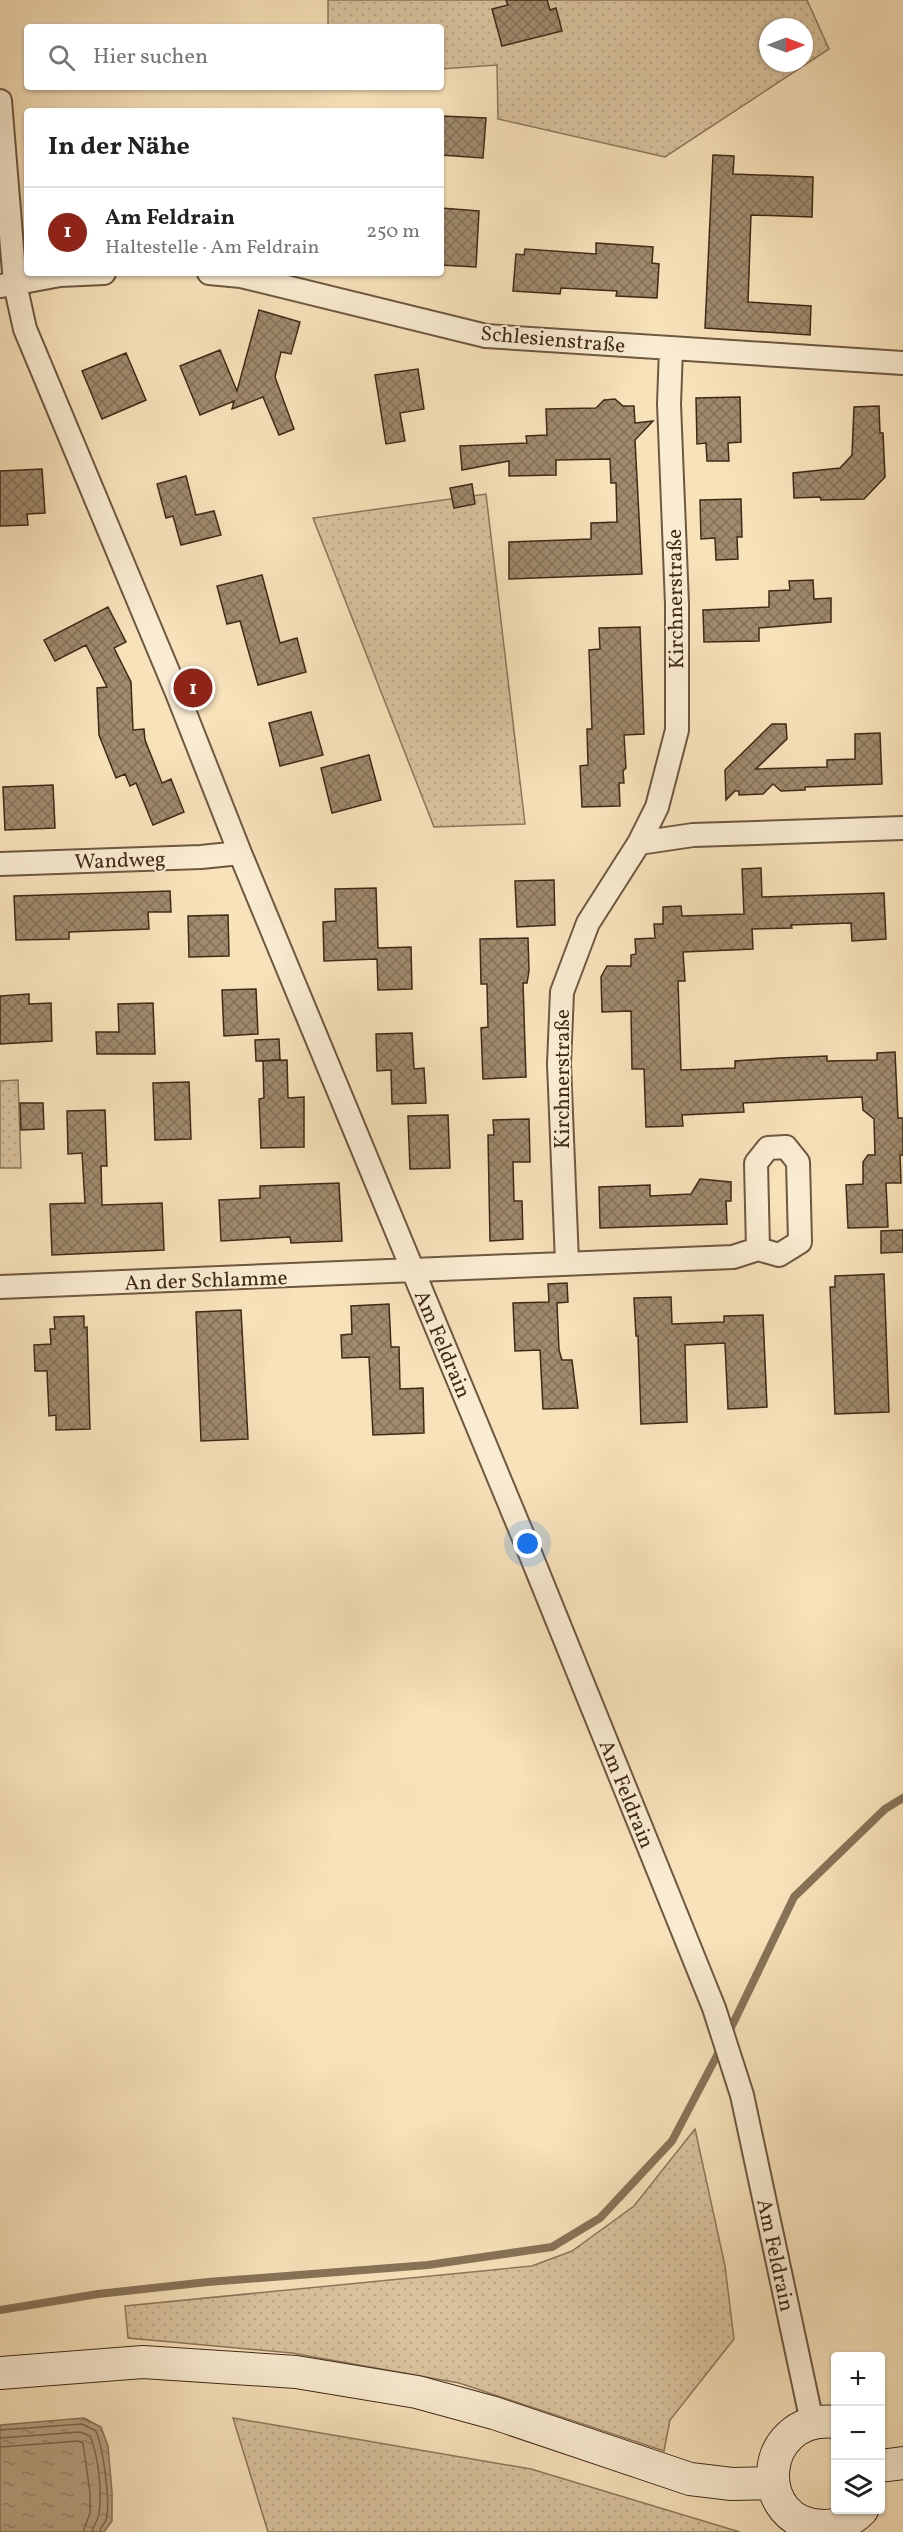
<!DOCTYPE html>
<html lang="de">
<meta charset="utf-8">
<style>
:root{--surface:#fff;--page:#f6f6f6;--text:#222;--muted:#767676;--line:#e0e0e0;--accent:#8f2418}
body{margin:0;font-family:Vollkorn,serif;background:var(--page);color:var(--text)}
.controls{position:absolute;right:18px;bottom:18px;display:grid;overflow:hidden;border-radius:6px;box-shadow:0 2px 4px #0004}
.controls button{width:54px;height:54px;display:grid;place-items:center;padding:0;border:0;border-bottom:2px solid var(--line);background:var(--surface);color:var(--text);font:30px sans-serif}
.compass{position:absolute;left:759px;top:18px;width:54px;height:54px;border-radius:50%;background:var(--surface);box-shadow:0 2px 4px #0004;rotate:90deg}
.you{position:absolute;left:528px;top:1544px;width:21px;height:21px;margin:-15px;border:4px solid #fff;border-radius:50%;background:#1a73e8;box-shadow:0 0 0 9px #1a73e833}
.badge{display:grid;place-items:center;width:39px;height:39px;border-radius:50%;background:var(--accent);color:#fff;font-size:20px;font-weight:700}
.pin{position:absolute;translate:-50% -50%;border:3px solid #fff;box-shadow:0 2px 6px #0006}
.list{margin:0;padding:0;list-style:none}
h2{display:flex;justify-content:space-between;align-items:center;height:78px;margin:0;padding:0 24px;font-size:26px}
h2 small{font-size:20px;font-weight:400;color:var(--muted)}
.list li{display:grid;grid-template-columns:39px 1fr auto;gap:18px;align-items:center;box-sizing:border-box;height:90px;padding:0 24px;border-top:2px solid var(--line)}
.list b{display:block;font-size:22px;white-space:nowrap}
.list p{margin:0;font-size:20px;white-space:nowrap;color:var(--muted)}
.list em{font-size:20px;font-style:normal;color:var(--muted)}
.icon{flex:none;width:33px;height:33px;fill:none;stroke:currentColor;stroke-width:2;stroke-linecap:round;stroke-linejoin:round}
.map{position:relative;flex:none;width:903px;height:2532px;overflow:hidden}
.search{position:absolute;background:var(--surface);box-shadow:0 2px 4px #0004;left:24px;top:24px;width:420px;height:66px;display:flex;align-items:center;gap:15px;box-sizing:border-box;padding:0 21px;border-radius:6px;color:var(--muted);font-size:22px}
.panel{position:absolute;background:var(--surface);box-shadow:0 2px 4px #0004;left:24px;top:108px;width:420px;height:168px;border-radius:6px}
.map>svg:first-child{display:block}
.green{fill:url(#green-dots);stroke:#8c765b;stroke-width:1.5;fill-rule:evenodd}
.water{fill:url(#water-ripples);stroke:#887358;stroke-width:1.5}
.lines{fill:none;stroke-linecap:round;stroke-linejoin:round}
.shore{stroke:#7c664e;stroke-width:1.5}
.stream{stroke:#887358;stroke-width:8}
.building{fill:url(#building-cross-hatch);stroke:#3f2a18;stroke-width:1.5}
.street-casing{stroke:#6d5840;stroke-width:26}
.secondary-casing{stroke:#3f2a18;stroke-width:34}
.street{stroke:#faecd2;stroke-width:22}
.secondary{stroke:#faecd2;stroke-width:32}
.labels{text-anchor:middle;stroke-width:4.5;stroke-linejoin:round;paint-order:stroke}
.street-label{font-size:21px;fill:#3f2a18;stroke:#faecd2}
</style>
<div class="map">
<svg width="903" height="2532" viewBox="0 0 903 2532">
<defs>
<pattern id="green-dots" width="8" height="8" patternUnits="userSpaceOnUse" patternTransform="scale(1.5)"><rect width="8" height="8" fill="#d9c39e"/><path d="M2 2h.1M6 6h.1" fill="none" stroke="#bba887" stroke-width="1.8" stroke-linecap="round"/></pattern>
<pattern id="water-ripples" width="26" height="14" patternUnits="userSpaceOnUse" patternTransform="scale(1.5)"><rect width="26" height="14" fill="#b9a383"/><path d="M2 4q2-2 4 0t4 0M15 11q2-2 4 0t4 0" fill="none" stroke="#98856a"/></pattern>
<pattern id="building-cross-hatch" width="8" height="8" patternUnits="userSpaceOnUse" patternTransform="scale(1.5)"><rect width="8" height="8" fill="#9f8a6c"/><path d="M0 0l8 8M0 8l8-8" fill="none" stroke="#837158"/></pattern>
</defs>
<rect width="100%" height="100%" fill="#f8e2ba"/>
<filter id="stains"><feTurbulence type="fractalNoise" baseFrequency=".00333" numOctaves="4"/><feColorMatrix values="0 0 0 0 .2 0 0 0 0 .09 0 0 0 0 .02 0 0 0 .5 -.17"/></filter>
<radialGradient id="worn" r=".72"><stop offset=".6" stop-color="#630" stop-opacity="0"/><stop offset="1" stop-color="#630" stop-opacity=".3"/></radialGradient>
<path class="green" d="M328 0H807L829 49 665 157 498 119 497 65 441 69V27H328ZM768 27H804V63H768Z
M486 494 525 824 434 827 313 518Z
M18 1080 21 1168H0V1081Z
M695 2129 725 2266 734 2339 670 2420 664 2451 459 2383 292 2353 128 2338 125 2306 532 2266 572 2251 634 2206Z
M233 2418 531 2469 740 2532H268Z"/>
<path class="water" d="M84 2418 101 2427 108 2446 112 2492V2521L104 2532H0V2425Z"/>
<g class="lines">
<path class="shore" d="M0 2430 82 2424 96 2431C103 2447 111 2504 106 2520 104 2525 100 2526 100 2532
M0 2438 80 2432 90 2436C99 2458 102 2491 99 2514 98 2521 93 2525 92 2532
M0 2447 78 2441 83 2443 90 2493V2513L83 2532"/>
<path class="stream" d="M727 2036 794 1897 885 1809 903 1798
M0 2310 98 2294 208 2282 428 2265 552 2247 600 2218 672 2141 722 2046"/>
</g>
<path class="building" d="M506 0H547L550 10 556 8 562 31 502 46 492 9 508 5Z
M441 116 486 118 483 158 441 155Z
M713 155 734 156 733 174 813 177 812 217 751 215 748 302 811 306 810 335 705 328Z
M441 208 479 211 476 267 441 265Z
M596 243 653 247 652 263 659 264 657 298 616 296 617 291 561 288 560 294 513 291 516 254 524 255 525 249 596 254Z
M259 310 300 322 291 354 281 352 275 377 294 429 279 435 263 397 232 409 234 401 200 415 180 366 220 350 237 391Z
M126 353 146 400 102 419 82 371Z
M418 369 424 409 400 413 405 441 386 444 375 375Z
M740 397 741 442 728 443 729 461H707L706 443 697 444 696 398Z
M615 399 623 406H634L635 423 653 421 635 440 642 574 509 579V542L591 539V523L617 522 616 483H611L610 459 556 460V475L509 476V461L462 470 460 446 527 443 526 436 547 435 546 409 596 408 604 400Z
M879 406 880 433H883L885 477 864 499 821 500 820 497 794 498 793 473 840 468 852 455 854 407Z
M42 469 45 513 27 514 28 525 0 526V471Z
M186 476 196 515 214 511 221 535 181 545 173 516 166 518 157 484Z
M472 484 475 504 454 508 450 488Z
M741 499 742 537H737L738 559 716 560 715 538 701 539 700 500Z
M262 575 280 643 297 638 306 672 258 685 240 621 227 624 217 586Z
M813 580 814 599 831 598V622L759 628V641L704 642 703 610 769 607V591L790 590 789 581Z
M108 607 126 642 114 648 131 682 133 730 144 729 145 740 162 783 171 779 184 812 153 825 136 783 130 786 125 774 116 778 99 735 97 688 107 687 86 645 55 661 44 640Z
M640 627 644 734 624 735 626 768 623 771 624 783H619L620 806 582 807 580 766 588 765 587 729H592L589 650 600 649 599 628Z
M311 712 323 755 280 766 269 723Z
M772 724H786L787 739 756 769 827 767V760L855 759V734L880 733 882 784 805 787V790L781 791 773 784 763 794 739 795V791H735L726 800 725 770Z
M369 755 381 800 332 813 321 768Z
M53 785 55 828 5 830 3 787Z
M761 868 762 897 884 893 886 939 852 941 851 923 791 925 792 928 752 929 753 949 683 952 685 981H678L681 1070 735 1068V1061L779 1058 827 1056V1061L877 1060V1053L895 1052 898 1118H903V1155H900L901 1183H886L888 1227 848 1228 846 1185 863 1184V1162L868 1155H875L874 1119 863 1110 862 1097 743 1103 744 1112 682 1115 683 1126 646 1127 644 1069H632L631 1011 602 1012 601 977 607 966H631V955L636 954 635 939 655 938 654 924H663V907L681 906 682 916 744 914 742 869Z
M554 880 555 925 517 927 515 881Z
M376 888 378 948 411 947 412 989 378 990 377 959 324 961 323 922 336 921 335 889Z
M170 891 171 912H148L149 929 69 932V939L16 940 14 896Z
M228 915 229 956 189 957 188 916Z
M528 938 529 971 527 983H523L526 1077 483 1079 481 1028 488 1027 487 984H481L480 939Z
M256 989 258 1034 224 1036 222 990Z
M29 994V1004L51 1003 52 1041 0 1044V996Z
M153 1003 155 1054H97L96 1032H119L118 1004Z
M412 1033 414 1069 424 1068 426 1103 392 1104 391 1070 377 1071 376 1034Z
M279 1039 280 1060 256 1061 255 1040Z
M287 1060 288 1098 304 1097V1147L261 1148 259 1099 264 1098 263 1061Z
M189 1082 191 1139 155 1140 153 1083Z
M20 1103H43L44 1129 21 1130Z
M105 1110 107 1166H101L102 1205 162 1203 164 1250 52 1255 50 1204 85 1203 82 1153 68 1154 67 1111Z
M448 1115 450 1168 410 1169 408 1116Z
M529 1119 530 1162H513L514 1201H522L523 1239 490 1241 488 1135H494L493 1120Z
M700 1179 731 1182V1201H726L727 1224 600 1228 599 1187 650 1185V1196L691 1194Z
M339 1183 342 1241 291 1243 290 1237 221 1241 219 1200 260 1198V1186Z
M903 1230V1252L881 1253V1231Z
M884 1274 889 1412 835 1414 830 1287H835V1276Z
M567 1283 568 1302 557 1303 559 1350 562 1360H572L578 1408 543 1409 540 1350 515 1351 513 1303 549 1302 548 1284Z
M671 1297 672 1324 724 1322V1316L763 1315 767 1407 728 1409 725 1343 685 1345 687 1422 641 1424 638 1336H636L634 1298Z
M389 1304 391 1347H399L400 1389 423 1388 424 1433 373 1435 369 1357 342 1358 341 1335 352 1334 351 1306Z
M241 1310 248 1439 201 1441 196 1312Z
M84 1316V1328L87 1327 90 1429 56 1430V1415L49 1416 47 1371H35L34 1345 51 1344 50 1329H55L54 1317Z"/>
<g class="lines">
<g class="street-casing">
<path id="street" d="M0 101 15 284 25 329 177 693 240 853 530 1553 714 2008 742 2095 812 2422
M209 273 241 276 486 336 903 363
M1 286 60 275 104 273
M639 843 693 835 903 828
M0 864 201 857 240 853
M567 1262 559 1064 562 992 588 923 639 843 657 807 677 730V604L669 404 671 348
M0 1287 733 1257 758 1249 756 1163 768 1148 786 1147 798 1162 800 1242 779 1255 758 1249"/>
</g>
<g class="secondary-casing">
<path id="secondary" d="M0 2373 143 2362 296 2372 417 2392 494 2413 690 2479 732 2484 772 2483
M836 2422C756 2414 752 2527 825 2526 839 2526 853 2520 862 2510
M880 2466 903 2463"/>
</g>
<use href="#street" class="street"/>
<use href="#secondary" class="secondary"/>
</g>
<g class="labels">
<g class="street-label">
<text transform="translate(553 339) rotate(5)" y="7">Schlesienstraße</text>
<text transform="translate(675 599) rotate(-91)" y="7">Kirchnerstraße</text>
<text transform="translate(120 860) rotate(-2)" y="7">Wandweg</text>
<text transform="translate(562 1079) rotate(-90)" y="7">Kirchnerstraße</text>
<text transform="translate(206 1280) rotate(-2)" y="7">An der Schlamme</text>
<text transform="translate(443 1344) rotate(67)" y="7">Am Feldrain</text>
<text transform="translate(627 1794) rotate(68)" y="7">Am Feldrain</text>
<text transform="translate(776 2255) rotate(78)" y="7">Am Feldrain</text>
</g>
</g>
<rect width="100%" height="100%" filter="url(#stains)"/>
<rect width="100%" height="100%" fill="url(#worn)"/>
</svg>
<div class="controls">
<button>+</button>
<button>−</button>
<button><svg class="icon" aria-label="layers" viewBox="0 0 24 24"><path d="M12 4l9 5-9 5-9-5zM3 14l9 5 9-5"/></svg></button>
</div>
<svg class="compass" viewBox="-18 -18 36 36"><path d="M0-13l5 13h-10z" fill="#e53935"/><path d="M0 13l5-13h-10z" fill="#767676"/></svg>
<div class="you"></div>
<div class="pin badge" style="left:193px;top:688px">1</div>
<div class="search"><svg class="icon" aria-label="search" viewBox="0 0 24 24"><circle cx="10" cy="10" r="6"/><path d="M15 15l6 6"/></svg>Hier suchen</div>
<section class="panel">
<h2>In der Nähe<small></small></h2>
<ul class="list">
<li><span class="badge">1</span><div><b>Am Feldrain</b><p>Haltestelle · Am Feldrain</p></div><em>250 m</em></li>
</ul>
</section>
</div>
